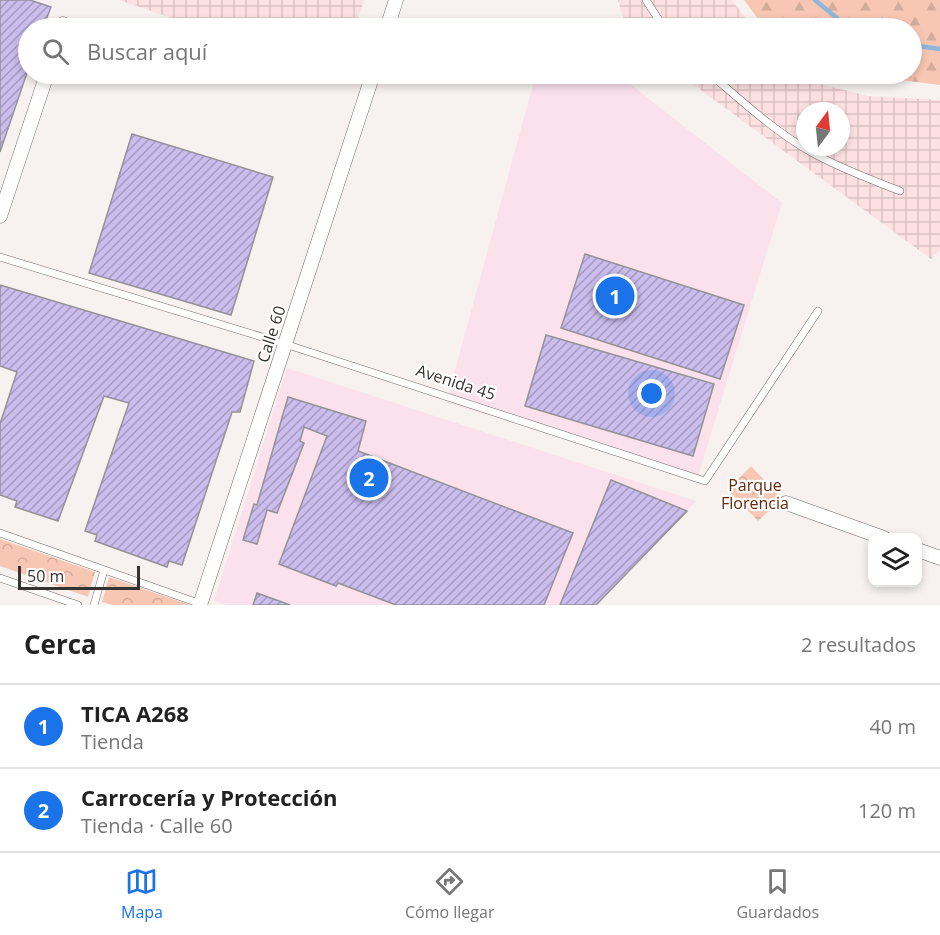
<!DOCTYPE html>
<html lang="es">
<meta charset="utf-8">
<style>
:root{--surface:#fff;--page:#f6f6f6;--text:#222;--muted:#767676;--line:#e0e0e0;--accent:#1a73e8}
body{margin:0;font-family:"Open Sans",sans-serif;background:var(--page);color:var(--text)}
.controls{position:absolute;right:18px;bottom:18px;display:grid;overflow:hidden;border-radius:12px;box-shadow:0 3px 9px #0003}
.controls button{width:54px;height:54px;display:grid;place-items:center;padding:0;border:0;border-bottom:2px solid var(--line);background:var(--surface);color:var(--text);font:30px sans-serif}
.compass{position:absolute;left:796px;top:102px;width:54px;height:54px;border-radius:50%;background:var(--surface);box-shadow:0 3px 9px #0003;rotate:15deg}
.scale{position:absolute;left:18px;bottom:15px;width:122px;box-sizing:border-box;padding-left:6px;border:3px solid #353332;border-top:0;font-size:16px;line-height:21px;white-space:nowrap;color:#353332;-webkit-text-stroke:4px #fff;paint-order:stroke}
.you{position:absolute;left:652px;top:394px;width:21px;height:21px;margin:-15px;border:4px solid #fff;border-radius:50%;background:#1a73e8;box-shadow:0 0 0 9px #1a73e833}
.badge{display:grid;place-items:center;width:39px;height:39px;border-radius:50%;background:var(--accent);color:#fff;font-size:20px;font-weight:700}
.pin{position:absolute;translate:-50% -50%;border:3px solid #fff;box-shadow:0 2px 6px #0006}
.list{margin:0;padding:0;list-style:none}
h2{display:flex;justify-content:space-between;align-items:center;height:78px;margin:0;padding:0 24px;font-size:26px}
h2 small{font-size:20px;font-weight:400;color:var(--muted)}
.list li{display:grid;grid-template-columns:39px 1fr auto;gap:18px;align-items:center;box-sizing:border-box;height:84px;padding:0 24px;border-top:2px solid var(--line)}
.list b{display:block;font-size:22px;white-space:nowrap}
.list p{margin:0;font-size:20px;white-space:nowrap;color:var(--muted)}
.list em{font-size:20px;font-style:normal;color:var(--muted)}
.icon{flex:none;width:33px;height:33px;fill:none;stroke:currentColor;stroke-width:2;stroke-linecap:round;stroke-linejoin:round}
.map{position:relative;flex:none;width:940px;height:605px;overflow:hidden}
.search{position:absolute;background:var(--surface);box-shadow:0 3px 9px #0003;left:18px;right:18px;top:18px;height:66px;display:flex;align-items:center;gap:15px;box-sizing:border-box;padding:0 21px;border-radius:33px;color:var(--muted);font-size:22px}
.sheet{height:246px;background:var(--surface)}
nav{display:flex;justify-content:space-around;align-items:center;box-sizing:border-box;height:84px;border-top:2px solid var(--line);background:var(--surface);font-size:16px;color:var(--muted)}
nav a{display:grid;justify-items:center;gap:3px}
nav .on{color:var(--accent)}
.map>svg:first-child{display:block}
.commercial{fill:#fae1eb}
.industrial{fill:url(#industrial-grid);fill-rule:evenodd}
.forest{fill:url(#forest-firs)}
.park{fill:url(#park-crowns)}
.lines{fill:none;stroke-linecap:round;stroke-linejoin:round}
.stream{stroke:#8fb7da;stroke-width:4.5}
.building{fill:url(#building-hatch);stroke:#939297;stroke-width:1.5}
.service-casing{stroke:#706b69;stroke-width:8}
.minor-casing{stroke:#706b69;stroke-width:15}
.service{stroke:#fff;stroke-width:7}
.minor{stroke:#fff;stroke-width:14}
.labels{text-anchor:middle;stroke-width:4.5;stroke-linejoin:round;paint-order:stroke}
.street-label{font-size:16px;fill:#353332;stroke:#fff}
.park-label{font-size:16px;fill:#66280a;stroke:#fff}
</style>
<div class="map">
<svg width="940" height="605" viewBox="0 0 940 605">
<defs>
<pattern id="industrial-grid" width="8" height="8" patternUnits="userSpaceOnUse" patternTransform="scale(1.5)"><rect width="8" height="8" fill="#fde1e2"/><path d="M0 4h8M4 0v8" fill="none" stroke="#d9c2c2"/></pattern>
<pattern id="forest-firs" width="22" height="20" patternUnits="userSpaceOnUse" patternTransform="scale(1.5)"><rect width="22" height="20" fill="#f8c7b4"/><path d="M5 1l3.5 6h-7zM16 11l3.5 6h-7z" fill="#d5ab9b"/></pattern>
<pattern id="park-crowns" width="20" height="18" patternUnits="userSpaceOnUse" patternTransform="scale(1.5)"><rect width="20" height="18" fill="#f8c7b4"/><path d="M2 6a3 3 0 1 1 6 0M12 15a3 3 0 1 1 6 0" fill="none" stroke="#d5ab9b"/></pattern>
<pattern id="building-hatch" width="6" height="6" patternUnits="userSpaceOnUse" patternTransform="scale(1.5)"><rect width="6" height="6" fill="#cbbded"/><path d="M-1 1l2-2M0 6l6-6M5 7l2-2" fill="none" stroke="#a69ac1"/></pattern>
</defs>
<rect width="100%" height="100%" fill="#f7f2ef"/>
<path class="commercial" d="M536 74H617L782 203 698 476 446 403Z
M287 368 696 501 596 605H227L214 601Z"/>
<path class="industrial" d="M119 0H364L355 28H200Z
M618 0H732L753 28H626Z
M679 74H786L789 76 868 96 940 100V250L931 259ZM805 111H841V147H805Z"/>
<path class="forest" d="M744 0H940V85L853 74H912V28H765Z"/>
<path class="park" d="M751 466 782 499 758 521 728 490Z
M0 539 95 572 88 597 0 566Z
M109 577 190 605H112L102 602Z"/>
<g class="lines">
<path class="stream" d="M815 0 849 28
M912 45 940 49"/>
</g>
<path class="building" d="M0 0H30L51 7 43 28H28V70L0 152Z
M132 134 273 177 231 315 89 273Z
M585 254 744 305 720 379 561 328Z
M0 285 254 361 240 412H232L182 565 169 561 167 567 95 541 97 535 85 531 129 403 104 396 58 521 15 507 17 501 0 495V424L17 372 0 366Z
M546 335 714 384 693 456 525 406Z
M288 397 366 421 358 451 573 533 544 605H396L338 583 336 586 279 564 327 436 304 427 300 441 304 443 277 513 267 510 257 544 243 540 254 504 257 505Z
M611 480 687 511 596 605H560Z
M257 593 290 605H253Z"/>
<g class="lines">
<g class="service-casing">
<path id="service" d="M646 0 664 28
M710 74C742 101 774 131 811 152 839 168 870 179 900 191
M0 257 285 344 705 481 818 311
M0 533 201 604
M0 578 78 605
M94 605 104 570"/>
</g>
<g class="minor-casing">
<path id="minor" d="M62 28 63 24
M387 28 396 0
M0 216 47 74
M786 503 884 538
M918 550 940 558
M200 605 373 74"/>
</g>
<use href="#service" class="service"/>
<use href="#minor" class="minor"/>
</g>
<g class="labels">
<g class="street-label">
<text transform="translate(271 334) rotate(-72)" y="6">Calle 60</text>
<text transform="translate(456 382) rotate(18)" y="6">Avenida 45</text>
</g>
<g class="park-label">
<text x="755" y="491">Parque<tspan x="755" dy="18">Florencia</tspan></text>
</g>
</g>
</svg>
<div class="controls">
<button><svg class="icon" aria-label="layers" viewBox="0 0 24 24"><path d="M12 4l9 5-9 5-9-5zM3 14l9 5 9-5"/></svg></button>
</div>
<svg class="compass" viewBox="-18 -18 36 36"><path d="M0-13l5 13h-10z" fill="#e53935"/><path d="M0 13l5-13h-10z" fill="#767676"/></svg>
<div class="scale">50 m</div>
<div class="you"></div>
<div class="pin badge" style="left:615px;top:296px">1</div>
<div class="pin badge" style="left:369px;top:478px">2</div>
<div class="search"><svg class="icon" aria-label="search" viewBox="0 0 24 24"><circle cx="10" cy="10" r="6"/><path d="M15 15l6 6"/></svg>Buscar aquí</div>
</div>
<section class="sheet">
<h2>Cerca<small>2 resultados</small></h2>
<ul class="list">
<li><span class="badge">1</span><div><b>TICA A268</b><p>Tienda</p></div><em>40 m</em></li>
<li><span class="badge">2</span><div><b>Carrocería y Protección</b><p>Tienda · Calle 60</p></div><em>120 m</em></li>
</ul>
</section>
<nav>
<a class="on"><svg class="icon" aria-label="map" viewBox="0 0 24 24"><path d="M3 6l6-2 6 2 6-2v14l-6 2-6-2-6 2zM9 4v14M15 6v14"/></svg>Mapa</a>
<a><svg class="icon" aria-label="directions" viewBox="0 0 24 24"><path d="M12 3l9 9-9 9-9-9zM9 14v-3h6M13 9l2 2-2 2"/></svg>Cómo llegar</a>
<a><svg class="icon" aria-label="saved" viewBox="0 0 24 24"><path d="M7 4h10v16l-5-4-5 4z"/></svg>Guardados</a>
</nav>
